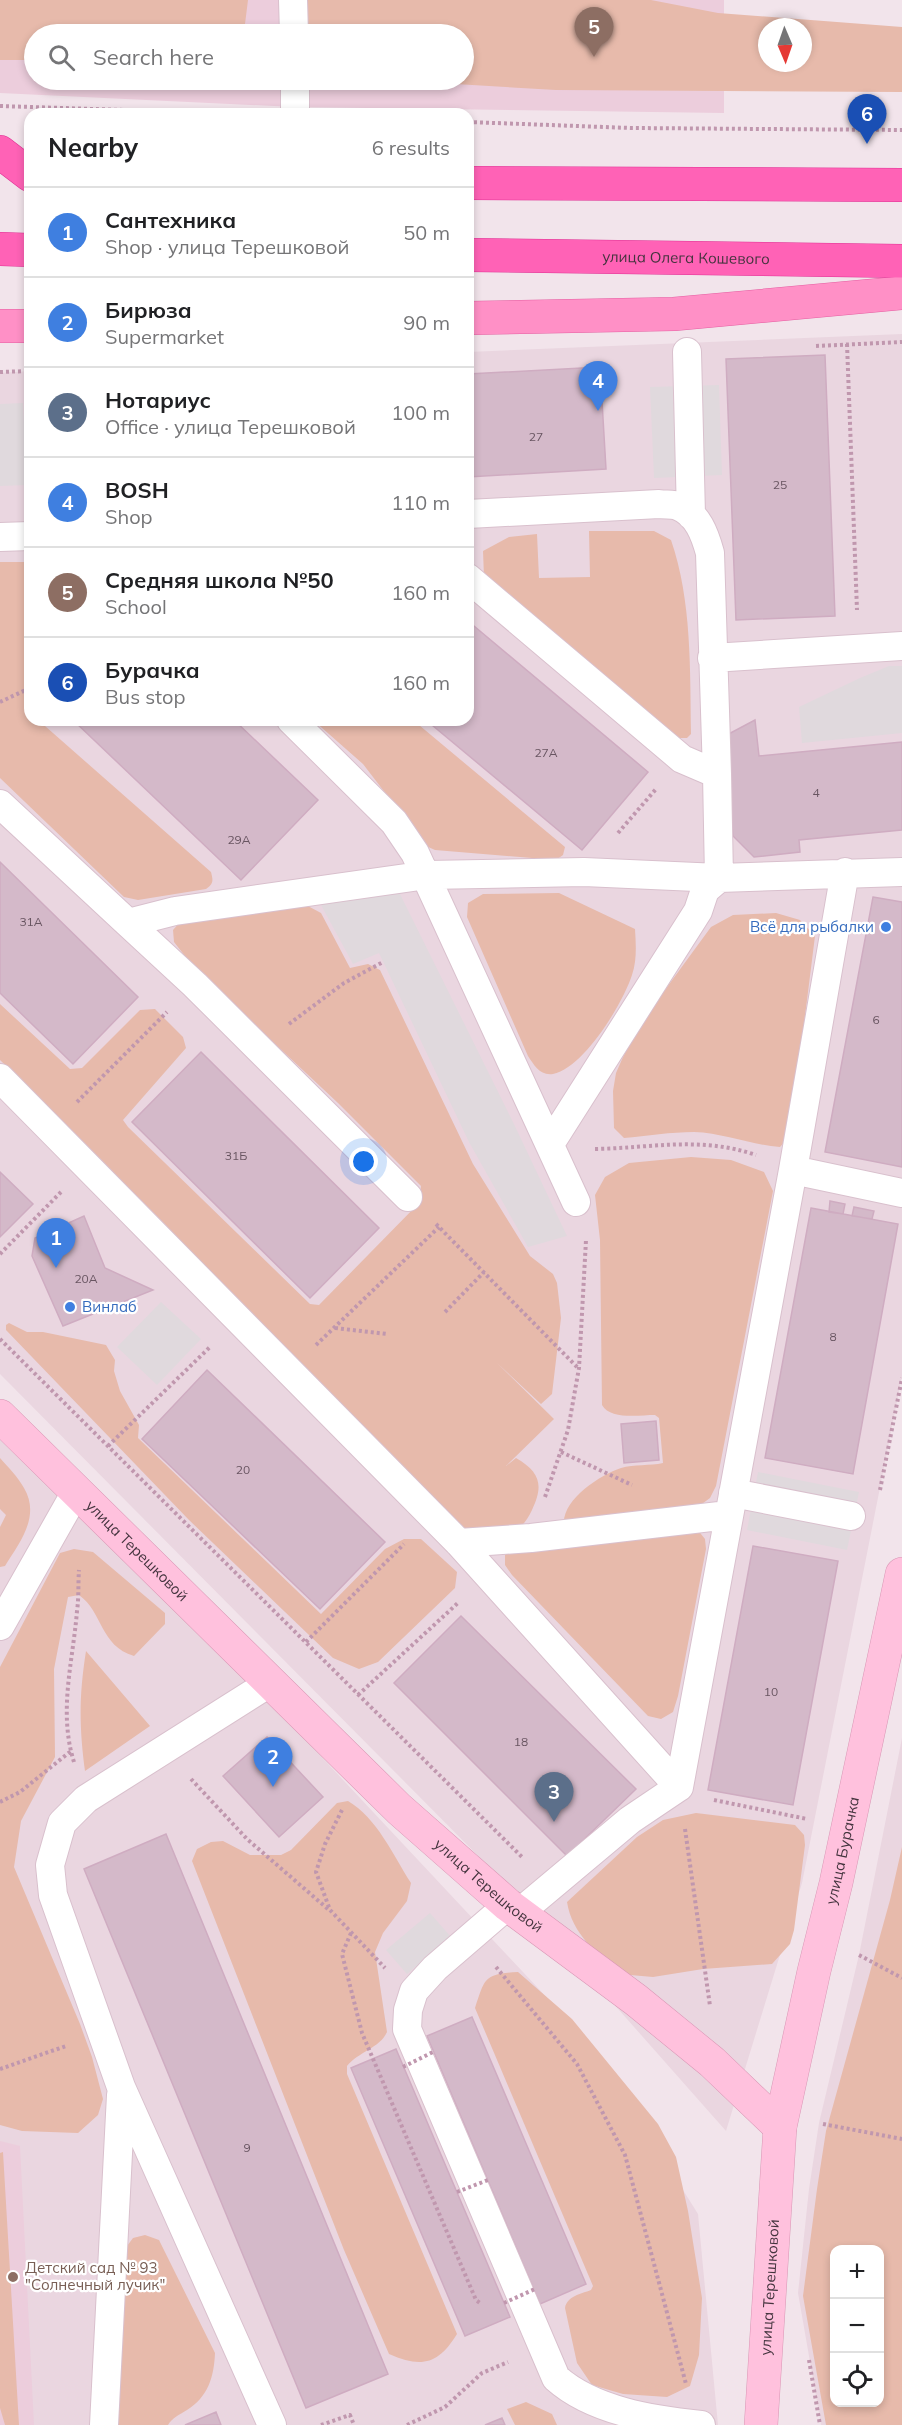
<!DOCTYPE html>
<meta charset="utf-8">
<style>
:root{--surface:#fff;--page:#f2f2f2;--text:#202124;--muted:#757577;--line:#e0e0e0;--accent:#f010fc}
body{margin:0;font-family:Mulish,sans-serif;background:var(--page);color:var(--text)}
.controls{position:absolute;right:18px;bottom:18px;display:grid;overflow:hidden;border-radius:12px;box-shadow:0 3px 9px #0003}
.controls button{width:54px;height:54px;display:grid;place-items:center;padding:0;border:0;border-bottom:2px solid var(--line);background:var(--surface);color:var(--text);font:30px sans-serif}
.compass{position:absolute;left:758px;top:18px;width:54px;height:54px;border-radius:50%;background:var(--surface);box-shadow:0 3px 9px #0003;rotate:178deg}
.you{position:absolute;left:364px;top:1162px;width:21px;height:21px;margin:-15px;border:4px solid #fff;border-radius:50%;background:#1a73e8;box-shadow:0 0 0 9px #1a73e833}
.badge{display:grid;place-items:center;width:39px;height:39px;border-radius:50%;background:var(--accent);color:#fff;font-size:20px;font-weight:700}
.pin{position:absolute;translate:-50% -50px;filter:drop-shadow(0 2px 3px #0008)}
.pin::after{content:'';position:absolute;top:32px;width:21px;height:18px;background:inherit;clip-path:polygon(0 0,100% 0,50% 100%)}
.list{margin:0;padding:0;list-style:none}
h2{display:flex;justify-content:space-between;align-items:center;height:78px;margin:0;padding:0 24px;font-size:26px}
h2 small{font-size:20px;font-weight:400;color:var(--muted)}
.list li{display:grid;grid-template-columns:39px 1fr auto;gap:18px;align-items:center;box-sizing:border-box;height:90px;padding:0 24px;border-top:2px solid var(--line)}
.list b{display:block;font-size:22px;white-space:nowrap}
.list p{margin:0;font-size:20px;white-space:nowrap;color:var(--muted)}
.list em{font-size:20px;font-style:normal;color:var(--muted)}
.icon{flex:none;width:33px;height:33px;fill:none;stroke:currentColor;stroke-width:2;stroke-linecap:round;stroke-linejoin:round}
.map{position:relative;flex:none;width:902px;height:2425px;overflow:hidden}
.search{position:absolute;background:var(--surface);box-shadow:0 3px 9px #0003;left:24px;top:24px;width:450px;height:66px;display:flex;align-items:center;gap:15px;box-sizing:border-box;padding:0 21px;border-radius:33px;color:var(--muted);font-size:22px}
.panel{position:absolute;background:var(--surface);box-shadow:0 3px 9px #0003;left:24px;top:108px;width:450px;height:618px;border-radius:18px}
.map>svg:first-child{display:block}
.residential{fill:#ead6e0;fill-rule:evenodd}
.education{fill:#eccddc;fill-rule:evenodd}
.green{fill:#e7baab;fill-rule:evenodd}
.parking{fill:#e0d9dd}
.building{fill:#d4b9c9;stroke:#cfacc1;stroke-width:1.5}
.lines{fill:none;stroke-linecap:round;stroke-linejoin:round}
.lane-casing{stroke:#d9c0cd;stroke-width:30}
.secondary-casing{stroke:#d997b5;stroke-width:34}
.primary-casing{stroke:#e55fa2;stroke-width:34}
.highway-casing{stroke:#df3194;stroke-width:34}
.path{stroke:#c097ae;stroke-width:4;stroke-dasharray:3 3;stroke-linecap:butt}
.lane{stroke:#fff;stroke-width:28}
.secondary{stroke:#ffc1dd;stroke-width:33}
.primary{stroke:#ff90c6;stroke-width:33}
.highway{stroke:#ff62b6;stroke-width:33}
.path-bridge{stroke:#c097ae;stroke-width:4;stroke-dasharray:3 3;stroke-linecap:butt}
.shop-dot{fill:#3f7fe0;stroke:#fff;stroke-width:2}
.education-dot{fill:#8d6e63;stroke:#fff;stroke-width:2}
.labels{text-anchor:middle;stroke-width:4.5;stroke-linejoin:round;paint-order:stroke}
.number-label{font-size:12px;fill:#685561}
.street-label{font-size:15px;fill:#44343e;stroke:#fff}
.shop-label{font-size:15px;fill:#366cbe;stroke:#fff;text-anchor:end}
.education-label{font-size:15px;fill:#785e54;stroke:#fff;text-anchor:start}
</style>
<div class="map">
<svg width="902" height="2425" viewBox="0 0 902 2425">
<rect width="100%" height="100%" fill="#f2e4eb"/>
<path class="residential" d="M902 334V1376L802 1883 726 2131 520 1898 0 1374V373L30 371V720H468V352Z
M0 1428 228 1657 595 2049 698 2214 718 2425H0Z
M902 1738V2425H821L798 2293 809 2189 819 2123 859 1955ZM834 2250H880V2402H834Z"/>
<path class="education" d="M0 0H724V113L295 107 0 93ZM34 34H464V80H34Z
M0 2141 20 2146 34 2425H0Z"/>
<path class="green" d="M0 0H248L245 24 241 34H34V60H0Z
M304 0H651L718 13 902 27V92L556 90 388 80H464V34H307ZM767 27H803V63H767Z
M589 531H654L671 540C692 601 690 670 691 734L687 738H675L484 577 483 551 509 537 537 534 539 578 590 577Z
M0 562H30V720H42L45 726 211 872C213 880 214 884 206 889L138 900 124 897 0 778Z
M313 720H413L565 847 563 855 556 860 435 850 426 846 363 764Z
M559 893 635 929C636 945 637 960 632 975 623 1003 584 1068 553 1074 540 1076 534 1065 528 1056L467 917 468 903 483 894Z
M306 905 321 913 350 968 368 964 380 970 473 1164 530 1256 553 1274 557 1283 561 1318 552 1394 541 1404 497 1363 554 1419 506 1466 516 1458C540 1472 544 1485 532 1510 528 1518 525 1523 518 1529L461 1530C307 1374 158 1212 0 1060V1004L70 1069 82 1068 140 1010 155 1009 183 1037 186 1048 123 1120 128 1127 310 1304 319 1305 419 1203 421 1186 338 1103 196 970 174 942 173 930 181 921Z
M776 913 800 920 815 936 790 1136 780 1147C751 1145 724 1133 694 1132 671 1132 647 1136 624 1138L614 1128 613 1091 616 1073 623 1057 640 1024 711 927 733 915Z
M691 1157 731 1160 764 1172 773 1191 716 1486 710 1498 695 1509 564 1524C562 1500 600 1475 621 1468 634 1464 650 1466 663 1463L659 1418 655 1415C639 1415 610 1420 602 1405L600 1240 595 1195 605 1177 629 1163Z
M9 1323 27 1332H43L106 1345 115 1360 114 1371 120 1391 139 1425 138 1438 321 1614 385 1549 404 1539H421L457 1572 455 1588 378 1662 359 1669 333 1658 189 1520 6 1330V1325Z
M0 1458C8 1467 18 1477 24 1488 41 1517 19 1543 5 1566L0 1567V1527L6 1515 0 1509Z
M697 1529 705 1539 706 1549 678 1696 673 1712 661 1719 648 1716 512 1575 505 1565V1555L513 1548Z
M74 1549 93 1552 165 1613V1624L134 1656C100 1646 103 1612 79 1595L68 1597 54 1669 55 1757 21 1821 14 1867 80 2024 92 2057 103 2099 98 2115 78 2133 22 2131 0 2125V1667L60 1553Z
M86 1651 150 1726 85 1771C79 1726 79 1696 86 1651Z
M348 1801C377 1818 393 1855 411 1883L407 1901 383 1933 375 1952 387 2032C380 2048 358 2052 347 2066V2074L457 2334C438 2365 421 2368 389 2354L344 2250 192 1861 197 1849 211 1842 223 1841 250 1855H281L291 1850 337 1803Z
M696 1813 795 1825 804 1835 805 1845 794 1930 790 1944 772 1964 703 1969 653 1977 619 1974C597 1953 572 1934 567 1902L637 1837 663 1820Z
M902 1847V2425H826L803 2296 817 2189 826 2131 890 1900ZM834 2250H880V2402H834Z
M518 1972 572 2019 658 2124 676 2157 688 2211 702 2298 699 2355 690 2386 667 2397 623 2394 592 2385 577 2363 565 2308C567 2296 581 2294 591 2290L593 2286 475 2008C485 1978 484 1974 518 1972Z
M3 2152 19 2425H5L0 2408V2153Z
M145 2235 159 2240 215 2353C214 2377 208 2397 187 2410 179 2415 172 2418 168 2425H114L124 2250 133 2238Z
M526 2402 552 2414 557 2425H515L507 2409Z"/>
<path class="parking" d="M719 385 722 475 654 478 650 387Z
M23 403 27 485 0 486V404Z
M889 666H902V733L802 743 799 707 860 678Z
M399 892 513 1122 567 1236 528 1247 469 1142 379 953 353 964 320 903Z
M161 1302 201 1339 157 1385 117 1347Z
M758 1472 859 1492 847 1550 747 1530Z
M430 1913 451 1937 407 1974 386 1950Z"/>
<path class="building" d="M825 355 835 616 736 620 726 359Z
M600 367 606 469 468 477V374Z
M468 621 648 772 582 850 426 720H468Z
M73 720H234L318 800 241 880Z
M755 720 759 756 902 742V830L799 840 800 852 754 857 733 836 723 737Z
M0 862 138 997 73 1064 0 993Z
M873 897 902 902V1167L825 1152Z
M201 1052 379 1228 310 1298 132 1122Z
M0 1172 33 1204 0 1237Z
M830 1201 845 1204 843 1214 829 1212Z
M854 1207 874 1211 872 1219 852 1216Z
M811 1208 898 1224 853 1474 765 1458Z
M84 1216 105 1268 153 1290 63 1326 32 1256 35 1238Z
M207 1370 385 1542 320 1609 142 1439Z
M656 1421 659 1460 624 1463 621 1424Z
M753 1546 838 1561 793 1805 708 1790Z
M461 1616 636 1789 567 1856 394 1683Z
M267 1737 323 1797 279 1837 223 1776Z
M166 1834 388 2374 306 2408 84 1869Z
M472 2017 586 2284 540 2304 427 2036Z
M396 2049 510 2317 465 2336 351 2068Z
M216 2412 221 2425H185Z
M502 2418 505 2425H485Z"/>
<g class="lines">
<g class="lane-casing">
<path id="lane" d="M293 0 294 34
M295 80V114
M687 352 691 515
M468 514 659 504C665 505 673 504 678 506 698 514 705 535 710 553L717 774 682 759 468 578
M0 537 30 536
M712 658 902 646
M291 720 394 822 415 853 576 1202
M0 804 128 923
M0 1078 459 1543 679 1787
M550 1144 698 911 705 890 719 878 902 872
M793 1170 902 1193
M408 1197 195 985 128 923 175 911 427 875 584 872 719 878 717 774
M733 1493 851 1516
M459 1543 531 1538 728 1515
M0 1626 76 1492
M271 1682 86 1799 62 1823 50 1865 53 1895 121 2087 272 2425
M508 1905 435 1968 414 1991 408 2010 407 2029 556 2378C593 2411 653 2420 701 2425
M519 1913 630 1820 679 1787 793 1170 845 872
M104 2425 121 2095"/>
</g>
<g class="secondary-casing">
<g id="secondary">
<path id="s1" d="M0 1416 399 1809 508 1905 636 2000 712 2062 780 2127"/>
<path id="s2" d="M761 2425 780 2127 814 1971 836 1883 902 1574"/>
</g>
</g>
<g class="primary-casing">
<path id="primary" d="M468 318 674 314 902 293
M0 326H30"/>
</g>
<g class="highway-casing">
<g id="highway">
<path d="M0 152 30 175"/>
<path d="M468 183 902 185"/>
<path d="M0 249 30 250"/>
<path id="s3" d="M468 255 902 261"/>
</g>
</g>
<path class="path" d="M0 106 250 114
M468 122 631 128 902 130
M847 344 857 610
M816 346 902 342
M0 372 29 371
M0 702 30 688
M618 833 656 789
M289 1024 344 983 383 962
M77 1102 167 1012
M595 1149C652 1148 700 1136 756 1155
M436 1224 578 1368
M0 1254 61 1192
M445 1312 484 1272
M335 1328 387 1334
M0 1339 523 1858
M316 1345 439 1227
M108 1446 210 1347
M561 1452 632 1485
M880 1490 902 1378
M545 1497 568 1430 579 1368 586 1240
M306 1642 404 1544
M358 1695 459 1602
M74 1762C58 1712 73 1661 77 1611 79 1597 78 1583 79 1570
M191 1779 247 1839 329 1910
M714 1800 807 1819
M0 1802 20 1792 71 1751
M342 1810 325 1844 316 1872 330 1910 385 1968
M685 1829 710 2006
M351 1933 342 1954 362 2033 476 2300 480 2303
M859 1955 902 1978
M496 1967 577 2064 625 2155 686 2384
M0 2069 66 2046
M823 2124 902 2139
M809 2360 820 2425
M321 2425 350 2415 354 2425
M407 2425 445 2407 482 2373 508 2362"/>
<use href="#lane" class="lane"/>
<use href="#secondary" class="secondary"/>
<use href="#primary" class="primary"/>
<use href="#highway" class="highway"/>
<path class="path-bridge" d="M403 2067 433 2052
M457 2192 488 2180
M504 2303 535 2289"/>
</g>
<g class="shop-dot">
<circle cx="886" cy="927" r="6"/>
<circle cx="70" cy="1307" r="6"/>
</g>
<circle class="education-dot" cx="13" cy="2277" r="6"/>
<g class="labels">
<g class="number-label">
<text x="536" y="441">27</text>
<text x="780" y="489">25</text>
<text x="546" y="757">27А</text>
<text x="816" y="797">4</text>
<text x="239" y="844">29А</text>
<text x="31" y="926">31А</text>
<text x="876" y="1024">6</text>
<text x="236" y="1160">31Б</text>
<text x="86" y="1283">20А</text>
<text x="833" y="1341">8</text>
<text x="243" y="1474">20</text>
<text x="771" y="1696">10</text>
<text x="521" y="1746">18</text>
<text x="247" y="2152">9</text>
</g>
<g class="street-label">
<text dy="5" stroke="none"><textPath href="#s3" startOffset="218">улица Олега Кошевого</textPath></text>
<text dy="5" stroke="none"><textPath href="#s1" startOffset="192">улица Терешковой</textPath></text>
<text dy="5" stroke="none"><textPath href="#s2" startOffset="582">улица Бурачка</textPath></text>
<text dy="5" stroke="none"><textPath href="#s1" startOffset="678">улица Терешковой</textPath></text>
<text dy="5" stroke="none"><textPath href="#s2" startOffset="138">улица Терешковой</textPath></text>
</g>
<g class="shop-label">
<text x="874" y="932">Всё для рыбалки</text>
<text x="82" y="1312" text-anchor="start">Винлаб</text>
</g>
<g class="education-label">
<text x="25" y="2273">Детский сад № 93<tspan x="25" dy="17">"Солнечный лучик"</tspan></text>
</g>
</g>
</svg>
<div class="controls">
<button>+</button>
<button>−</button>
<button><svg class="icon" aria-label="locate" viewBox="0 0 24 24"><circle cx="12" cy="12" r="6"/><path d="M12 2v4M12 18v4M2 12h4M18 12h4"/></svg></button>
</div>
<svg class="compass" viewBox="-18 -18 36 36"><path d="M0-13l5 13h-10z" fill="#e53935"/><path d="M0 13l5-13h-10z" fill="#757577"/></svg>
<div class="you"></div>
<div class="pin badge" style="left:56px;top:1268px;background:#3f7fe0">1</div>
<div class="pin badge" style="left:273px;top:1787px;background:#3f7fe0">2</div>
<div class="pin badge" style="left:554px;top:1822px;background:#5c6f8a">3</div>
<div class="pin badge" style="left:598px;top:411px;background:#3f7fe0">4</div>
<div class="pin badge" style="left:594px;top:57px;background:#8d6e63">5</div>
<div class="pin badge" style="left:867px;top:144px;background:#1a4fb4">6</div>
<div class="search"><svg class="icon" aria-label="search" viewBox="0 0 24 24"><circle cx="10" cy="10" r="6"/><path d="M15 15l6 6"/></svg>Search here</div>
<section class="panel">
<h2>Nearby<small>6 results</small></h2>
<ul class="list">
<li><span class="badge" style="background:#3f7fe0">1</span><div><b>Сантехника</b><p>Shop · улица Терешковой</p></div><em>50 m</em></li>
<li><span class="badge" style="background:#3f7fe0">2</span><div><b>Бирюза</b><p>Supermarket</p></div><em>90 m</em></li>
<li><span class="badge" style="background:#5c6f8a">3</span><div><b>Нотариус</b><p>Office · улица Терешковой</p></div><em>100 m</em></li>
<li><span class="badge" style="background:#3f7fe0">4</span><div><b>BOSH</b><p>Shop</p></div><em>110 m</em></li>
<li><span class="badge" style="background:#8d6e63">5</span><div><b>Средняя школа №50</b><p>School</p></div><em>160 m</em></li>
<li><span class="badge" style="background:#1a4fb4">6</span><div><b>Бурачка</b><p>Bus stop</p></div><em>160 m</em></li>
</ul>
</section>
</div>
